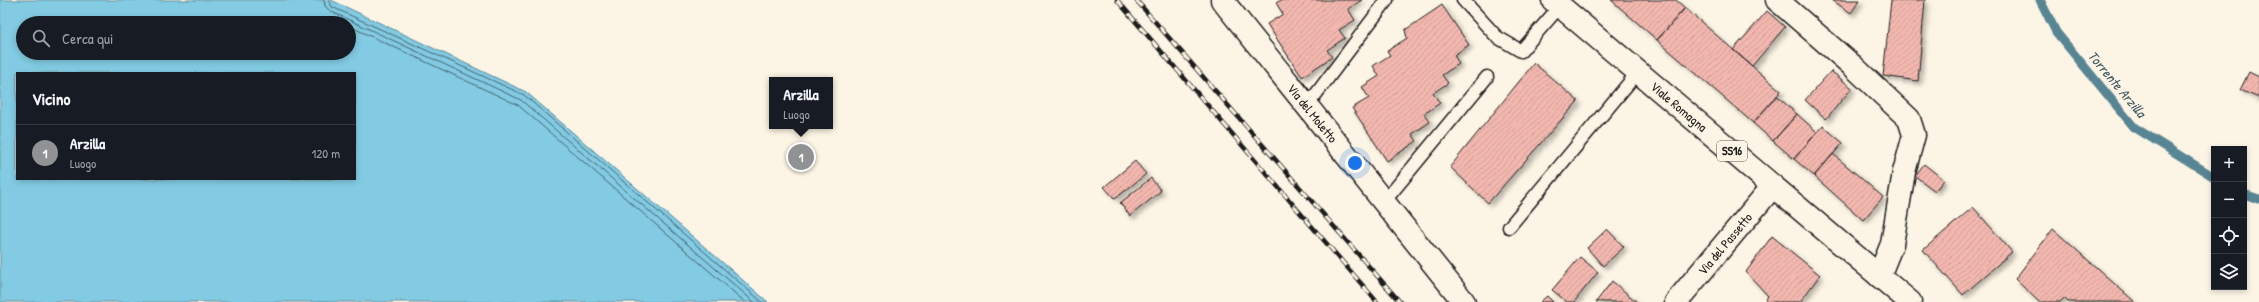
<!DOCTYPE html>
<html lang="it">
<meta charset="utf-8">
<style>
:root{--surface:#171b24;--page:#20242c;--text:#f1f3f6;--muted:#9ea1a6;--line:#363941;--accent:#919294}
body{margin:0;font-family:"Patrick Hand",sans-serif;background:var(--page);color:var(--text)}
.controls{position:absolute;right:12px;bottom:12px;display:grid;overflow:hidden;border-radius:0px;box-shadow:0 2px 6px #0003}
.controls button{width:36px;height:36px;display:grid;place-items:center;padding:0;border:0;border-bottom:1px solid var(--line);background:var(--surface);color:var(--text);font:20px sans-serif}
.you{position:absolute;left:1355px;top:163px;width:14px;height:14px;margin:-10px;border:3px solid #fff;border-radius:50%;background:#1a73e8;box-shadow:0 0 0 6px #1a73e833}
.badge{display:grid;place-items:center;width:26px;height:26px;border-radius:50%;background:var(--accent);color:#fff;font-size:13px;font-weight:700}
.pin{position:absolute;translate:-50% -50%;border:2px solid #fff;box-shadow:0 1px 4px #0006}
.popup{position:absolute;left:769px;top:77px;width:64px;height:52px;box-sizing:border-box;display:grid;place-content:center;border-radius:0px;background:var(--surface);filter:drop-shadow(0 1px 3px #0005);font-size:13px;white-space:nowrap;color:var(--muted)}
.popup b{font-size:15px;color:var(--text)}
.popup::after{content:'';position:absolute;left:50%;top:100%;margin-left:-8px;border:8px solid transparent;border-top-color:var(--surface)}
.list{margin:0;padding:0;list-style:none}
h2{display:flex;justify-content:space-between;align-items:center;height:52px;margin:0;padding:0 16px;font-size:17px}
h2 small{font-size:13px;font-weight:400;color:var(--muted)}
.list li{display:grid;grid-template-columns:26px 1fr auto;gap:12px;align-items:center;box-sizing:border-box;height:56px;padding:0 16px;border-top:1px solid var(--line)}
.list b{display:block;font-size:15px;white-space:nowrap}
.list p{margin:0;font-size:13px;white-space:nowrap;color:var(--muted)}
.list em{font-size:13px;font-style:normal;color:var(--muted)}
.icon{flex:none;width:22px;height:22px;fill:none;stroke:currentColor;stroke-width:2;stroke-linecap:round;stroke-linejoin:round}
.map{position:relative;flex:none;width:2259px;height:302px;overflow:hidden}
.search{position:absolute;background:var(--surface);box-shadow:0 2px 6px #0003;left:16px;top:16px;width:340px;height:44px;display:flex;align-items:center;gap:10px;box-sizing:border-box;padding:0 14px;border-radius:22px;color:var(--muted);font-size:15px}
.panel{position:absolute;background:var(--surface);box-shadow:0 2px 6px #0003;left:16px;top:72px;width:340px;height:108px;border-radius:0px}
.map>svg:first-child{display:block}
.water{fill:#82cbe3;stroke:#598593;fill-rule:evenodd}
.lines{fill:none;stroke-linecap:round;stroke-linejoin:round}
.shore{stroke:#45626c;stroke-width:1}
.stream{stroke:#598593;stroke-width:9}
.building{fill:url(#building-hatch);stroke:#1c1c1c;filter:url(#shadow)}
.service-casing{stroke:#1c1c1c;stroke-width:15}
.minor-casing{stroke:#1c1c1c;stroke-width:25}
.primary-casing{stroke:#1c1c1c;stroke-width:25}
.service{stroke:#fcf5e5;stroke-width:12}
.minor{stroke:#fcf5e5;stroke-width:22}
.primary{stroke:#fcf5e5;stroke-width:22}
.rail-casing{stroke:#1c1c1c;stroke-width:4.5}
.rail{stroke:#fcf5e5;stroke-width:3;stroke-dasharray:9;stroke-linecap:butt}
.labels{text-anchor:middle;stroke-width:3;stroke-linejoin:round;paint-order:stroke}
.shield{fill:#fcf5e5;stroke:#5f5d58;stroke-width:1}
.shield-label{font-size:12px;font-weight:bold;fill:#1c1c1c}
.street-label{font-size:13px;fill:#1c1c1c;stroke:#fcf5e5}
.water-label{font-size:14px;font-style:italic;fill:#405962;stroke:#fcf5e5}
</style>
<div class="map">
<svg width="2259" height="302" viewBox="0 0 2259 302">
<defs>
<pattern id="building-hatch" width="6" height="6" patternUnits="userSpaceOnUse"><rect width="6" height="6" fill="#f2b7af"/><path d="M-1 1l2-2M0 6l6-6M5 7l2-2" fill="none" stroke="#cf9d96"/></pattern>
<filter id="shadow"><feDropShadow dx="3.5" dy="3.5" stdDeviation="2" flood-color="#0004"/></filter>
</defs>
<rect width="100%" height="100%" fill="#fcf5e5"/>
<filter id="ink" filterUnits="userSpaceOnUse"><feTurbulence type="fractalNoise" baseFrequency=".025" numOctaves="2"/><feDisplacementMap in="SourceGraphic" scale="8" xChannelSelector="R" yChannelSelector="G"/><feConvolveMatrix kernelMatrix="1 2 1 2 8 2 1 2 1" color-interpolation-filters="sRGB"/></filter>
<g filter="url(#ink)">
<path class="water" d="M0 0H331L526 92 768 302H0ZM23 23H349V53H23ZM17 73H355V179H17Z"/>
<g class="lines">
<path class="shore" d="M324 0 325 6 330 11 521 100 754 302
M329 0 332 7 524 95 762 302
M349 26 518 105 745 302"/>
<path class="stream" d="M2040 0 2056 32 2134 127 2214 177
M2244 194 2259 199"/>
</g>
<path class="building" d="M1281 0H1362L1348 9 1355 20 1339 30 1345 38 1327 50 1332 57 1302 77 1267 24 1283 14 1276 3Z
M1611 0H1676L1685 8 1657 40Z
M1832 0H1860L1851 13Z
M1891 0H1925L1918 81 1883 76Z
M1442 5 1469 45 1454 55 1459 64 1442 75 1448 83 1433 93 1440 103 1424 114 1430 122 1412 134 1417 141 1387 161 1352 108 1369 98 1362 87 1379 76 1373 66 1390 55 1387 51 1407 38 1405 30Z
M1685 8 1781 91 1753 123 1657 40Z
M1767 11 1785 27 1752 66 1733 50Z
M1534 63 1578 101 1488 203 1450 167Z
M1831 71 1852 88 1826 119 1805 100Z
M2249 72 2259 77V98L2240 90Z
M1777 96 1797 114 1773 141 1753 123Z
M1797 114 1817 132 1794 159 1773 141Z
M1823 126 1843 143 1814 176 1794 159Z
M1833 154 1883 197 1863 220 1814 176Z
M1135 161 1146 174 1115 199 1104 187Z
M1924 164 1944 180 1935 191 1915 176Z
M1151 178 1161 191 1130 216 1120 203Z
M1973 207 2012 252 1963 295 1923 250Z
M1607 229 1624 247 1603 266 1587 248Z
M2053 229 2135 302H2068L2064 298 2060 302H2039L2015 279Z
M1772 236 1820 275 1800 302H1764L1768 296 1746 272Z
M1580 257 1598 272 1574 302H1567L1552 290Z
M1612 281 1637 302H1596Z
M1547 296 1553 302H1540Z"/>
<g class="lines">
<g class="service-casing">
<path id="service" d="M1463 0 1497 37 1521 51 1560 6
M1307 106 1387 0
M1384 202 1487 77
M1509 227 1638 72"/>
</g>
<g class="minor-casing">
<g id="minor">
<path id="s1" d="M1222 0 1464 302"/>
<path d="M1777 0 1854 67 1909 119 1914 135 1904 172 1892 244 1879 276"/>
<path id="s2" d="M1676 302 1773 186"/>
</g>
</g>
<g class="primary-casing">
<g id="primary">
<path id="s3" d="M1553 0 1910 302"/>
</g>
</g>
<use href="#service" class="service"/>
<use href="#minor" class="minor"/>
<use href="#primary" class="primary"/>
<g class="rail-casing">
<path id="rail" d="M1117 0 1377 302
M1136 0 1400 302"/>
</g>
<use href="#rail" class="rail"/>
</g>
</g>
<g class="labels">
<rect class="shield" x="1717" y="141" width="30" height="20" rx="3"/>
<g class="shield-label">
<text x="1732" y="155">SS16</text>
</g>
<g class="street-label">
<text dy="5" stroke="none"><textPath href="#s3" startOffset="165">Viale Romagna</textPath></text>
<text dy="5" stroke="none"><textPath href="#s1" startOffset="145">Via del Moletto</textPath></text>
<text dy="5" stroke="none"><textPath href="#s2" startOffset="76">Via del Passetto</textPath></text>
</g>
<g class="water-label">
<text transform="translate(2117 84) rotate(50)" y="5">Torrente Arzilla</text>
</g>
</g>
</svg>
<div class="controls">
<button>+</button>
<button>−</button>
<button><svg class="icon" aria-label="locate" viewBox="0 0 24 24"><circle cx="12" cy="12" r="6"/><path d="M12 2v4M12 18v4M2 12h4M18 12h4"/></svg></button>
<button><svg class="icon" aria-label="layers" viewBox="0 0 24 24"><path d="M12 4l9 5-9 5-9-5zM3 14l9 5 9-5"/></svg></button>
</div>
<div class="you"></div>
<div class="pin badge" style="left:801px;top:157px">1</div>
<div class="popup"><b>Arzilla</b>Luogo</div>
<div class="search"><svg class="icon" aria-label="search" viewBox="0 0 24 24"><circle cx="10" cy="10" r="6"/><path d="M15 15l6 6"/></svg>Cerca qui</div>
<section class="panel">
<h2>Vicino<small></small></h2>
<ul class="list">
<li><span class="badge">1</span><div><b>Arzilla</b><p>Luogo</p></div><em>120 m</em></li>
</ul>
</section>
</div>
